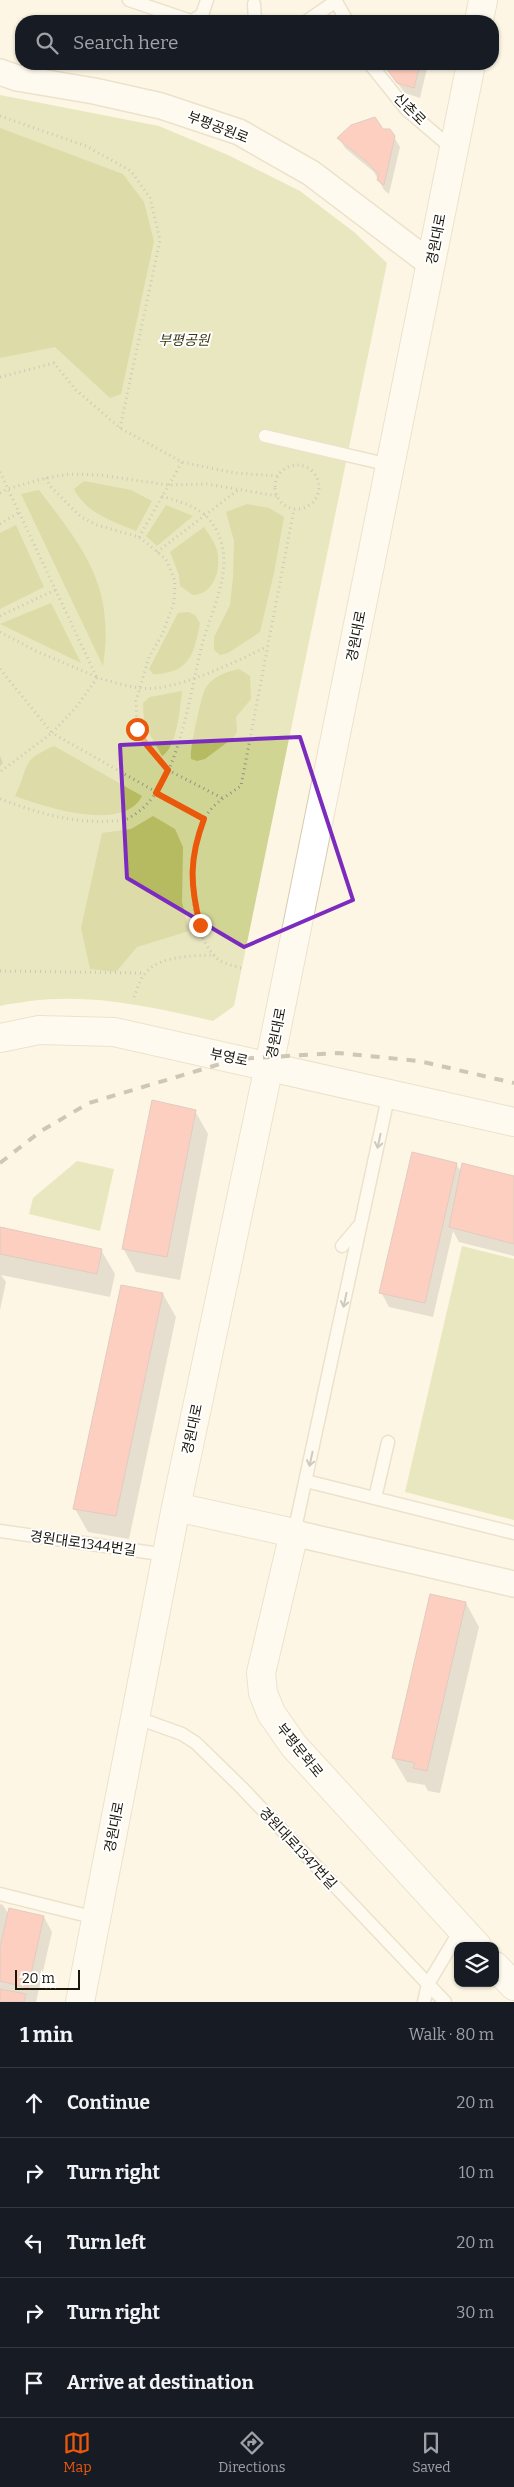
<!DOCTYPE html>
<meta charset="utf-8">
<style>
:root{--surface:#171b24;--page:#20242c;--text:#f1f3f6;--muted:#9ea1a6;--line:#363941;--accent:#ea580c}
body{margin:0;font-family:Bitter,"Noto Sans KR",serif;background:var(--page);color:var(--text)}
.controls{position:absolute;right:15px;bottom:15px;display:grid;overflow:hidden;border-radius:10px;box-shadow:0 1px 4px #0004}
.controls button{width:45px;height:45px;display:grid;place-items:center;padding:0;border:0;border-bottom:1px solid var(--line);background:var(--surface);color:var(--text);font:25px sans-serif}
.scale{position:absolute;left:15px;bottom:12px;width:65px;box-sizing:border-box;padding-left:5px;border:2px solid #1a160b;border-top:0;font-size:14px;line-height:18px;white-space:nowrap;color:#1a160b;-webkit-text-stroke:4px #fff;paint-order:stroke}
.stop{position:absolute;width:15px;height:15px;margin:-11px;border:4px solid #ea580c;border-radius:50%;background:#fff}
.stop.end{background:#ea580c;border-color:#fff;box-shadow:0 1px 5px #0008}
.list{margin:0;padding:0;list-style:none}
h2{display:flex;justify-content:space-between;align-items:center;height:65px;margin:0;padding:0 20px;font-size:21px}
h2 small{font-size:16px;font-weight:400;color:var(--muted)}
.list li{display:grid;grid-template-columns:32px 1fr auto;gap:15px;align-items:center;box-sizing:border-box;height:70px;padding:0 20px;border-top:1px solid var(--line)}
.list b{display:block;font-size:19px;white-space:nowrap}
.list em{font-size:16px;font-style:normal;color:var(--muted)}
.icon{flex:none;width:28px;height:28px;fill:none;stroke:currentColor;stroke-width:2;stroke-linecap:round;stroke-linejoin:round}
.map{position:relative;flex:none;width:514px;height:2002px;overflow:hidden}
.search{position:absolute;background:var(--surface);box-shadow:0 1px 4px #0004;left:15px;right:15px;top:15px;height:55px;display:flex;align-items:center;gap:12px;box-sizing:border-box;padding:0 18px;border-radius:20px;color:var(--muted);font-size:19px}
.sheet{height:415px;background:var(--surface)}
nav{display:flex;justify-content:space-around;align-items:center;box-sizing:border-box;height:70px;border-top:1px solid var(--line);background:var(--surface);font-size:14px;color:var(--muted)}
nav a{display:grid;justify-items:center;gap:2px}
nav .on{color:var(--accent)}
.map>svg:first-child{display:block}
.green{fill:#d1d594}
.forest{fill:#b6ba61}
.shadow{fill:#0003}
.building{fill:#fd9f98;stroke:#bb9996}
.lines{fill:none;stroke-linecap:round;stroke-linejoin:round}
.lane-casing{stroke:#d7cbae;stroke-width:15}
.street-casing{stroke:#d7cbae;stroke-width:28}
.secondary-casing{stroke:#d7cbae;stroke-width:30}
.path{stroke:#969081;stroke-width:3;stroke-dasharray:1 4;stroke-linecap:butt}
.lane{stroke:#fff;stroke-width:12}
.street{stroke:#fff;stroke-width:25}
.secondary{stroke:#fff;stroke-width:28}
.rail{stroke:#948e7f;stroke-width:4;stroke-dasharray:9 9;stroke-linecap:butt}
.oneway{stroke:#989691}
.route{stroke:#ea580c;stroke-width:6}
.marked{fill:none;stroke:#7b2cbf;stroke-width:4;stroke-linejoin:round}
.labels{text-anchor:middle;stroke-width:4;stroke-linejoin:round;paint-order:stroke}
.street-label{font-size:14px;fill:#1a160b;stroke:#fff}
.park-label{font-size:14px;font-style:italic;fill:#393a14;stroke:#fff}
</style>
<div class="map">
<svg width="514" height="2002" viewBox="0 0 514 2002">
<rect width="100%" height="100%" fill="#fdf6e4"/>
<path class="green" d="M0 95 159 126 228 155 300 191 354 232 387 263 234 1006 213 1021C153 1007 92 993 30 1001 20 1003 10 1003 0 1006Z
M77 1161 114 1169 100 1231 29 1214 33 1198Z
M462 1246 514 1259V1520L405 1492Z"/>
<path class="forest" d="M0 128 123 174 144 202 154 241 121 394 110 398 55 347 0 358Z
M84 481 131 490 152 501 136 531C112 521 86 513 74 489Z
M39 490C85 550 115 587 103 666L21 494Z
M247 504 269 508 284 517 274 573 260 632 228 653 220 655 214 650V637L230 605 233 578 234 541 226 512Z
M166 505 193 516 157 546 146 536Z
M16 525 44 587 0 609V533Z
M204 527C210 536 217 545 218 556 220 574 212 594 193 595L180 586 179 575 170 552Z
M51 603 81 663 0 624Z
M188 612 195 615 200 623C196 644 192 668 169 672 163 673 159 675 153 674L149 669 178 613Z
M239 669 250 676 251 699 236 717 237 732 233 738 205 759 197 761 191 759C189 752 202 692 206 687 214 676 226 672 239 669Z
M182 691C180 708 177 748 162 756L144 724 143 703 150 697Z
M54 746 142 796C124 833 44 807 15 796 30 766 19 761 54 746Z
M153 816 175 829 183 847 182 902 189 931 137 947 116 972 90 969 81 928 102 833 131 829Z"/>
<path class="shadow" d="M383 64H428L420 98 405 93Z
M383 130 394 137 400 147 389 194 384 190 374 172 345 148 339 138Z
M0 756 3 763 0 766Z
M195 1111 208 1134 180 1280 136 1272 123 1248Z
M456 1164 462 1173 514 1177V1256L459 1242 453 1231 433 1317 389 1307 381 1292Z
M0 1228 101 1250 115 1274 110 1297 1 1275 6 1282 0 1310Z
M163 1294 176 1317 129 1539 88 1532 75 1509Z
M431 1595 466 1603 479 1627 440 1793 428 1791 425 1785 407 1782 393 1758Z
M0 1904 3 1905 9 1915 44 1917 52 1932 36 2002H0Z"/>
<path class="building" d="M383 64H420L414 88 397 83Z
M375 117 383 129H390L395 136 384 185 377 180 379 175 367 162 337 138 351 125Z
M152 1100 196 1110 167 1257 122 1249Z
M412 1152 457 1163 425 1303 379 1293Z
M462 1163 514 1176V1244L449 1227Z
M0 1227 102 1249 97 1274 0 1254Z
M121 1285 163 1293 116 1516 73 1509Z
M430 1594 466 1602 427 1771 413 1768 415 1763 392 1758Z
M9 1908 44 1916 28 1988 0 1981V1947Z
M0 1989 26 1994 24 2002H0Z"/>
<g class="lines">
<g class="lane-casing">
<path id="lane" d="M129 0 191 21
M335 0 347 21
M254 4 255 21
M192 21 202 15 207 0
M307 21 336 1
M370 64 407 110 454 150
M265 436 390 465
M342 1246 359 1226
M306 1481 514 1533
M375 1498 388 1442
M0 1531 167 1555
M294 1533 389 1093
M135 1717 182 1734 196 1743 242 1788 445 2002
M0 1894 96 1918
M424 2002 428 1984 461 1929"/>
</g>
<g class="street-casing">
<path id="street" d="M0 72 17 78 94 91 161 106 239 132 311 173 431 264
M294 1533 514 1584"/>
</g>
<g class="secondary-casing">
<path id="secondary" d="M479 21 483 0
M0 1038 39 1030 114 1032 514 1122
M176 1507 294 1533 261 1673 263 1693 271 1713 294 1746 477 1946
M495 1966 514 1986
M80 2002 176 1507 269 1066 471 64"/>
</g>
<path class="path" d="M0 116 86 146 131 171 150 198 160 240 120 428
M0 377 54 363 76 390 120 428 182 462 235 473 278 476
M275 487a22 22 0 1 1 44 0a22 22 0 1 1-44 0Z
M0 472 97 678
M46 478 50 486 81 517 97 525 139 537 166 559 175 581 174 602 163 633 149 657 136 701 137 729 146 745 168 770 224 799
M0 493 7 489 46 478 69 474 100 475 168 485 207 484 277 496
M0 524 18 513
M139 537 182 462
M157 552 238 490
M0 616 55 590
M0 632 38 652 97 677
M0 669 52 733 0 772
M0 799C36 812 72 824 111 821 117 821 124 821 129 818 179 792 189 695 202 645 210 614 230 578 222 545 213 511 192 505 161 496
M204 819 52 733 77 706 97 678C111 681 125 686 139 688 173 693 235 662 266 647
M241 968C235 966 225 964 219 960 187 935 186 853 204 819 212 804 228 795 241 786L294 509
M0 971 144 973
M134 997C137 990 139 981 144 975 158 955 193 956 215 955"/>
<use href="#lane" class="lane"/>
<use href="#street" class="street"/>
<use href="#secondary" class="secondary"/>
<path class="rail" d="M0 1163 41 1131 89 1103 237 1059 338 1053 419 1061 514 1083"/>
</g>
<defs><path id="oneway-shaft" d="M-6 0H5M1.5-3L5.5 0L1.5 3" fill="none" stroke-width="1.6" stroke-linecap="round" stroke-linejoin="round" transform="scale(1.25)"/></defs>
<g class="oneway">
<use href="#oneway-shaft" transform="translate(379 1141) rotate(102)"/>
<use href="#oneway-shaft" transform="translate(345 1300) rotate(102)"/>
<use href="#oneway-shaft" transform="translate(311 1459) rotate(102)"/>
</g>
<g class="lines">
<path class="route" d="M137 729 146 744 168 770 156 793 204 819C189 859 190 884 200 925"/>
</g>
<path d="M0 0H514V2002H0ZM300 737 353 900 244 947 127 878 120 745Z" fill="#fdf6e4" fill-opacity=".55" fill-rule="evenodd"/>
<path class="marked" d="M300 737 353 900 244 947 127 878 120 745Z"/>
<g class="labels">
<g class="street-label">
<text transform="translate(410 109) rotate(45)" y="5">신촌로</text>
<text transform="translate(218 127) rotate(21)" y="5">부평공원로</text>
<text transform="translate(436 239) rotate(-79)" y="5">경원대로</text>
<text transform="translate(356 636) rotate(-79)" y="5">경원대로</text>
<text transform="translate(276 1033) rotate(-79)" y="5">경원대로</text>
<text transform="translate(229 1057) rotate(12)" y="5">부영로</text>
<text transform="translate(192 1429) rotate(-78)" y="5">경원대로</text>
<text transform="translate(83 1543) rotate(8)" y="5">경원대로1344번길</text>
<text transform="translate(300 1750) rotate(51)" y="5">부평문화로</text>
<text transform="translate(114 1827) rotate(-79)" y="5">경원대로</text>
<text transform="translate(298 1848) rotate(47)" y="5">경원대로1347번길</text>
</g>
<g class="park-label">
<text x="184" y="345">부평공원</text>
</g>
</g>
</svg>
<div class="controls">
<button><svg class="icon" aria-label="layers" viewBox="0 0 24 24"><path d="M12 4l9 5-9 5-9-5zM3 14l9 5 9-5"/></svg></button>
</div>
<div class="scale">20 m</div>
<div class="stop" style="left:137px;top:729px"></div>
<div class="stop end" style="left:200px;top:925px"></div>
<div class="search"><svg class="icon" aria-label="search" viewBox="0 0 24 24"><circle cx="10" cy="10" r="6"/><path d="M15 15l6 6"/></svg>Search here</div>
</div>
<section class="sheet">
<h2>1 min<small>Walk · 80 m</small></h2>
<ul class="list">
<li><svg class="icon" aria-label="ahead" viewBox="0 0 24 24"><path d="M12 20V5M6 11l6-6 6 6"/></svg><div><b>Continue</b></div><em>20 m</em></li>
<li><svg class="icon" aria-label="right" viewBox="0 0 24 24"><path d="M7 20v-9h11M14 6l5 5-5 5"/></svg><div><b>Turn right</b></div><em>10 m</em></li>
<li><svg class="icon" aria-label="left" viewBox="0 0 24 24"><path d="M17 20v-9H6M10 6l-5 5 5 5"/></svg><div><b>Turn left</b></div><em>20 m</em></li>
<li><svg class="icon" aria-label="right" viewBox="0 0 24 24"><path d="M7 20v-9h11M14 6l5 5-5 5"/></svg><div><b>Turn right</b></div><em>30 m</em></li>
<li><svg class="icon" aria-label="arrive" viewBox="0 0 24 24"><path d="M6 21V4h12l-3 4 3 4H6"/></svg><div><b>Arrive at destination</b></div></li>
</ul>
</section>
<nav>
<a class="on"><svg class="icon" aria-label="map" viewBox="0 0 24 24"><path d="M3 6l6-2 6 2 6-2v14l-6 2-6-2-6 2zM9 4v14M15 6v14"/></svg>Map</a>
<a><svg class="icon" aria-label="directions" viewBox="0 0 24 24"><path d="M12 3l9 9-9 9-9-9zM9 14v-3h6M13 9l2 2-2 2"/></svg>Directions</a>
<a><svg class="icon" aria-label="saved" viewBox="0 0 24 24"><path d="M7 4h10v16l-5-4-5 4z"/></svg>Saved</a>
</nav>
